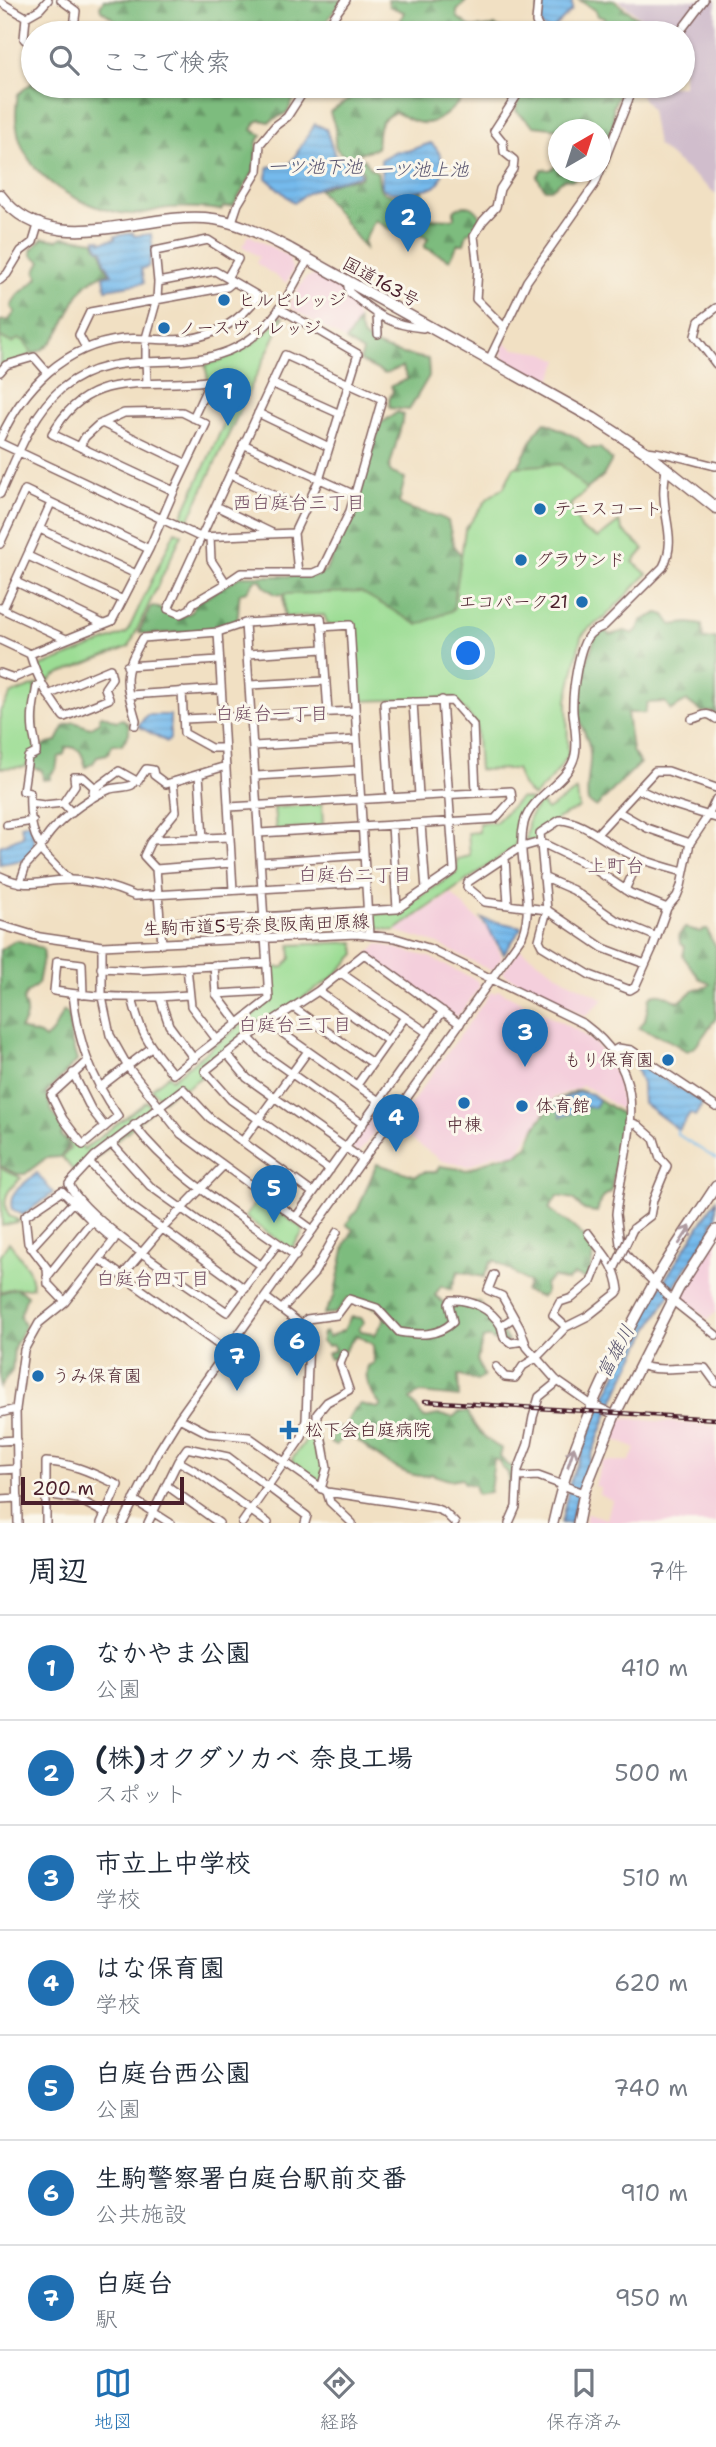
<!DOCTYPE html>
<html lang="ja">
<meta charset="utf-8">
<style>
:root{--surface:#fff;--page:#f6f6f7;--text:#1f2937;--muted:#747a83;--line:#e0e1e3;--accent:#1f6fb2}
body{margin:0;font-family:"Shantell Sans","Klee One",sans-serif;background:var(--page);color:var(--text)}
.compass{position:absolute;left:548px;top:119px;width:63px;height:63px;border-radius:50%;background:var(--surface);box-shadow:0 2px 5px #0004;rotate:39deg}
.scale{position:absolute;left:21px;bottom:18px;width:163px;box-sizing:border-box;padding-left:7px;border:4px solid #4a1f2b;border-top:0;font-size:19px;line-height:24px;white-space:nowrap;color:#4a1f2b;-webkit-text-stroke:5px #fbf7ec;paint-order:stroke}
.you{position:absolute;left:469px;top:654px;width:24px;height:24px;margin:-18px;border:5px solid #fff;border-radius:50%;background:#1a73e8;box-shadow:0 0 0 10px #1a73e833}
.badge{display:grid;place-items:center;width:46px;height:46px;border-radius:50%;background:var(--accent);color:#fff;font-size:23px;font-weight:700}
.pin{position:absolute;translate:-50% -58px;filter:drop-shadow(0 2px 4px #0008)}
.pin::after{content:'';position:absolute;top:37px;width:24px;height:21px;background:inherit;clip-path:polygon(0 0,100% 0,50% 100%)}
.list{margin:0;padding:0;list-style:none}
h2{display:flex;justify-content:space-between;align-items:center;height:91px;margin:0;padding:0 28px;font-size:30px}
h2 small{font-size:23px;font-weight:400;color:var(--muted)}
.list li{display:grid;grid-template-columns:46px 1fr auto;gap:21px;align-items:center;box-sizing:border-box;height:105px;padding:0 28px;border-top:2px solid var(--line)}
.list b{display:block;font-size:26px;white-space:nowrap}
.list p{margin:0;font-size:23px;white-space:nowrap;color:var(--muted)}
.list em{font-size:23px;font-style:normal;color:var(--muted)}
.icon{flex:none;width:38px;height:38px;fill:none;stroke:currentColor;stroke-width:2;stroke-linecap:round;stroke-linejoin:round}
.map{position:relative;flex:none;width:716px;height:1523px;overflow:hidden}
.search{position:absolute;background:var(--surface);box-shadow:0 2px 5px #0004;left:21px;right:21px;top:21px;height:77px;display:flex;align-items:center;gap:18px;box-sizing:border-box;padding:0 24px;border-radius:38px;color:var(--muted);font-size:26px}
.sheet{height:826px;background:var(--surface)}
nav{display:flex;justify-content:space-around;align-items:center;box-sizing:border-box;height:98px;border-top:2px solid var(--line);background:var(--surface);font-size:19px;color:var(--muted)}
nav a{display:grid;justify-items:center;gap:4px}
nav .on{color:var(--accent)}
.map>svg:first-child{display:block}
.built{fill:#f4cfdc}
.industrial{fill:#d0bdcc}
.forest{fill:url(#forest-firs);stroke:#646e54;stroke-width:2}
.park{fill:#9cdd94;stroke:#737e60;stroke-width:2}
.water{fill:url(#water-rules);stroke:#606c8c;stroke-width:2}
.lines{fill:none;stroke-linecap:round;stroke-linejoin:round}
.stream{stroke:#75baec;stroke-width:2}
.minor-casing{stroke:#846360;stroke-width:10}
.major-casing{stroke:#846360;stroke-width:12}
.highway-casing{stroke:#846360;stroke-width:13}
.minor{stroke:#fff;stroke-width:7}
.major{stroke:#fff;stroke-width:9}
.highway{stroke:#fff;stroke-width:10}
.rail-casing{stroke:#4a1f2b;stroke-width:4.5}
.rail{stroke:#fbf7ec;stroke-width:2;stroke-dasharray:5;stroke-linecap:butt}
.minor-bridge-casing{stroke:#846360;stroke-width:10;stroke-linecap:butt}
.minor-bridge{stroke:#fff;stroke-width:7}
.oneway{stroke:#ae9aa0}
.poi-dot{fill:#1f6fb2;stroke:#fbf7ec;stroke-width:2.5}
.labels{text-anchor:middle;stroke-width:6;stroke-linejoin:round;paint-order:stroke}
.street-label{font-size:18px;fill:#4a1f2b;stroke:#fbf7ec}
.poi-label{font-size:18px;fill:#4a1f2b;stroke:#fbf7ec;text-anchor:start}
.water-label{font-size:19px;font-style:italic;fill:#59556f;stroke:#fbf7ec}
.neighbourhood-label{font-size:19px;fill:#744f64;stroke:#fbf7ec}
</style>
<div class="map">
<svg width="716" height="1523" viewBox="0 0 716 1523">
<defs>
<pattern id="forest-firs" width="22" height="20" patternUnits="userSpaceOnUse" patternTransform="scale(1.75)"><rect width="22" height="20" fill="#7dbc7e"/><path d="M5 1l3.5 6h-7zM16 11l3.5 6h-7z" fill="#689867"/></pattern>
<pattern id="water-rules" width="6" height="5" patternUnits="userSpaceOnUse" patternTransform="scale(1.75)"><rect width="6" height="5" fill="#75baec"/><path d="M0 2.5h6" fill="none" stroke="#679fcb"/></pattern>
</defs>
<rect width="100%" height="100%" fill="#fbf7ec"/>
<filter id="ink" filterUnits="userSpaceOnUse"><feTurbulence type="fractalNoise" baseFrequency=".0143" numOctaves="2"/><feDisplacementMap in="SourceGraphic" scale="14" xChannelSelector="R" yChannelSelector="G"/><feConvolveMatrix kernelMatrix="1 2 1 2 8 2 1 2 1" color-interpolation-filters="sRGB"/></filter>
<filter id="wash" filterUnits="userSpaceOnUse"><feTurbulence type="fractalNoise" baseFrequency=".00686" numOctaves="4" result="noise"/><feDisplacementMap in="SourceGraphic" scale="28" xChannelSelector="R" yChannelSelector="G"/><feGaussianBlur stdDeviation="1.57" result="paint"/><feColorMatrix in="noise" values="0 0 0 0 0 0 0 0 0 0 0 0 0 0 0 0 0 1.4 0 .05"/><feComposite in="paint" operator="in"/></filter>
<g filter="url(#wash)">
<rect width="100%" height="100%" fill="#f1e0c3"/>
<path class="built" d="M249 235 288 256 293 271 286 283 256 263 259 257 242 246Z
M321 274 343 286 357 316 358 321 346 341 291 308 290 303 305 278Z
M504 342 514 349 544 353 559 360 552 378 543 384 505 360 501 352Z
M451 894 489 930 502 957 494 969 490 970 438 944 396 931Z
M379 944 429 957 478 981 480 987 459 1015 455 1017 367 954Z
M520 949 566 980 604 999 586 1016 505 975 503 972Z
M498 990 578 1031 596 1044 605 1055 617 1078 623 1111 592 1090 583 1086 553 1098 517 1154H495L469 1166 442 1161 394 1127 491 992 496 993Z
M379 1106 389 1113 358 1154 352 1149 351 1145Z
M716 1239V1312L708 1320 685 1300 683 1290Z
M621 1418 716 1426V1523H585L587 1513 607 1519 612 1500 599 1495 600 1487 595 1486 602 1461H629L636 1449 611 1438Z"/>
<path class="industrial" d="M618 0H716V194L657 145 651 110 638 91 641 86H683V33H661Z"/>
<path class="forest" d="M104 0H342L318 33H115V20L101 10 100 6Z
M388 0H467L457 11V17L472 28 495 26 510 33H388L398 27 404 12 389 6Z
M579 0H613L658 33H603L607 30 605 18 598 16 595 10Z
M33 82V86L70 89 74 86H304L291 104 288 112 269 122 261 120 256 122 252 130 262 135 257 142 254 171 233 206 223 207 221 210C203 208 181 206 162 209 154 210 145 214 136 214 122 215 108 210 94 206 43 187 7 152 18 94Z
M357 86H471L472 87C459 102 439 129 417 122 409 120 402 115 395 112 375 122 379 129 377 148L347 157C327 147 339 139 334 124 333 120 331 117 330 112L348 100Z
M525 86H622L613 108 614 127 602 151 600 130 560 129 534 126 516 111 519 97Z
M360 158 364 159 370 168 377 172C379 177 378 185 381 190 389 200 413 192 423 191L428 218 454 219V210C466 203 474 205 481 217 478 225 475 231 467 233L464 244H458L450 260 424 247 428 238 396 221 391 230 375 220 364 241 365 248 319 190 339 181 361 178 363 172 358 162Z
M558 164V172H579L573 180 564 179 551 189H545L537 177 542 169 550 170Z
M63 237 95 241 96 247 102 251 104 264 110 273C64 279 74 345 29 355L0 343V321L9 320 15 312 11 307C17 290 29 289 38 277L36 270 41 261 32 255 31 250 43 238 58 240Z
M358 321C359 327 360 333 364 337 376 350 410 356 428 359L429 376 409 410 390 408 389 400 393 391 391 386 408 379 402 367 385 374 360 361 363 352 346 341Z
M398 412 404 415 389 469 392 473 405 478 399 503C413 514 433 511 448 521L454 547 484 580 454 696 325 614 286 617 284 616 283 595 275 594 264 586 261 580H255L247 591 240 593C238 601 239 614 237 620 232 633 160 633 146 634L139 632 150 608 153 606 180 618 192 612 195 604 241 576H314L325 572 357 505 380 424Z
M545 422 576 437 588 448H600L612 460 603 476 572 501 509 484 536 432Z
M658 613 665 615 672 625 689 623 702 625 703 639 716 638V717L713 712H702L687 701 671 710 665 702 647 703 645 713H627L632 751 640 763 596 807 588 802C585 785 591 769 590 753 590 739 579 725 578 711 575 685 588 662 595 637L605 631 610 635 625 631 633 634 638 629 641 621Z
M102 715 116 721 123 719 129 725V733L122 745 113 744 107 754 98 756 93 763 86 767C82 754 81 746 66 747L64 754 58 758 56 769 51 774V779L43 780 42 770 29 767C31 751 42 744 57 741L65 725 74 722 90 728 100 722 99 717Z
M685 928 700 932 707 929 710 937 716 947V1018L696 1046 687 1051 668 1040 639 1028 645 1020 650 997C659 989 669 998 679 1002L695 989 707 987 710 984 699 978 683 956 685 947 680 943 679 935Z
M16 940 42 948 44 953 38 984 26 994 23 1001C28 1012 27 1019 20 1029L40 1035 45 1039C58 1029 55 1022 64 1011L68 1014 71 1040 77 1061 46 1093 52 1111 63 1127 61 1136 68 1143 67 1149 60 1157 46 1158 25 1174H17L0 1166V950Z
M578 1090C596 1095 607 1105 623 1115L611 1192C603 1195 599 1204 597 1212L584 1210 573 1199 558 1196 549 1208C555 1215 561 1218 568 1223 578 1230 585 1239 596 1246 591 1258 592 1268 589 1280L574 1275 567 1281 553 1277 545 1284V1294L541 1297 525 1291 529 1283 494 1260 490 1263 484 1277 458 1271 451 1290 441 1286 435 1295 446 1305 479 1302 508 1341 501 1345 489 1337 483 1339 477 1360 484 1376 477 1381 458 1375 459 1397 420 1393 410 1399 424 1418 438 1415 453 1417 459 1412H468C473 1428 488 1442 502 1449L500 1457 507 1465 514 1467 516 1470 515 1487 511 1490 508 1489V1473L502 1468 500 1461 494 1459 490 1492 477 1494 474 1485 465 1483 461 1478 449 1480 431 1474C407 1485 366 1446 348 1433L336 1445 331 1444V1438L337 1428 345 1427 353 1410 361 1404 377 1408 381 1406C372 1395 363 1380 368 1366L374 1363 373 1345 358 1335C346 1343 346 1359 330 1359L327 1354 335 1350 333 1345 327 1346 321 1342 323 1333 326 1332 329 1337 344 1330 350 1318 353 1317 361 1318 364 1322 359 1328 361 1331 372 1333 374 1336 384 1321V1311L348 1298 336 1313 324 1314 334 1297 345 1245 353 1230 346 1224 358 1209 375 1168 377 1164 416 1176 424 1172H436L440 1166 468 1170 495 1158 518 1154 528 1145 536 1126 554 1101Z
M16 1288 27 1295 20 1317 25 1326 14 1347 12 1371 0 1387V1293Z"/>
<path class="park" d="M280 317H283L275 336 186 525 179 522 229 413 204 400 210 388 205 365C235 357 261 342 280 317Z
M0 337 12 343 18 339 23 340 33 354 0 368Z
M560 464 587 490 570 505 582 530 598 538 619 522 623 531 644 549 633 562 647 574 604 618 588 629 581 637 567 700 568 756 553 777 533 797 522 785 516 769 479 770 476 724 454 698 358 701 353 623 328 625 324 615 285 617 284 594 361 592 418 625 453 610 465 530 488 498 504 487 514 467Z
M175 531 182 534 129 647 56 675 44 685 37 668 127 633Z
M38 684 35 688 36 750 25 767 0 768V711L11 694Z
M577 790 579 808 558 818 538 839 530 842 526 839 529 818 540 801 547 810Z
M520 798 531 800 519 823 515 847 394 931 371 926V917L374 914 398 912 457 872V859L470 856 468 833 479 832V823L496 822Z
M322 804 323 827 276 830 274 808Z
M354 942 356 954 331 979 246 1035 201 1070 204 1075 186 1088 182 1085 163 1101 151 1089 169 1075 172 1079 272 1000 270 968 284 967 291 958 290 945Z
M147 1101 152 1110 77 1175 62 1157 70 1149 64 1131 67 1128 84 1149Z
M0 1167 21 1178C7 1190 1 1199 9 1216L20 1221 2 1226Z
M259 1198 303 1229 302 1234 291 1249 245 1217Z
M9 1242 28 1268 33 1287C21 1290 12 1286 0 1292V1256Z
M310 1425 315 1426 325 1467 321 1482 293 1464 292 1459 306 1440Z"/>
<path class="water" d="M543 0H572V10L552 30 544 28 538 20 539 2Z
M315 124 326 129 335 156 356 162 361 175 327 184 307 193 294 203 266 178 268 167 290 164Z
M431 143C444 154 448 175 435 187 419 190 395 198 382 188L381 159 396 151H407Z
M133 233 134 236 151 234 153 251 148 267 141 269 144 283 106 289 104 276 112 274 105 262 103 250 98 249 96 239H100L101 242 115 239V236Z
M147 715H170V739L167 742 138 726Z
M30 822 36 850 28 859 0 864V846L23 836 21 825Z
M482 919 522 927 504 954Z
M638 1063 703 1103 695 1116 690 1113 679 1130 643 1103 642 1084 635 1065Z
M579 1092 592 1094 598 1099 595 1108 588 1107 561 1117 555 1102Z
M37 1173 53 1193 23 1215 12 1209C7 1192 26 1183 37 1173Z
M716 1200V1218L712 1222 713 1229C649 1318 598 1418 570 1523H561L570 1482 601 1405 657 1292Z"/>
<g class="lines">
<path class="stream" d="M677 1129V1134L716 1159"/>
</g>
</g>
<g filter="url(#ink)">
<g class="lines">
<g class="minor-casing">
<path id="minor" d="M61 0 76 11 74 27 84 33
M538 0 536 22 541 33
M0 2 26 17 40 9 48 0
M26 17 24 39 33 45
M322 33 346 0
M679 33 704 0
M232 222 238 204 258 171 260 144 275 126 287 117 307 86
M0 280 7 274 21 251 33 242 39 222
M347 281 349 292C376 314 388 325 423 328L427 325
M279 308 358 354 319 480 294 533 298 573
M716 308 699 321 695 336 716 364
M377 315 378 334
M504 327 476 299 478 269 474 236 483 221 496 207 500 189 513 169 514 160 504 152 503 142 494 131 523 86
M86 348 79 335 90 312 227 287 233 282
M285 355 382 399 350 511 322 569 313 573H241L222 586 193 603 190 609 180 614 168 609Z
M489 360 527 281 595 184 634 86
M146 361V338L157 299 158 282 155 251 208 240 238 259 227 278
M146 361 147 382
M0 372 6 365 34 357 47 372
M271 383 340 414
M258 413 329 447
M102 423 187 464
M0 439C24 387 64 346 123 339 144 337 166 342 187 339 217 335 241 320 258 296L215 271 158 282
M0 443 200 537 294 533
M243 444 355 495
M644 451C653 449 702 463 716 466
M230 474 305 510
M174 491 52 434C89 367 145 389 206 381L207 388 193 418
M0 494C17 458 30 416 61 389 126 335 205 391 268 323 285 305 296 280 308 260
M216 506 272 533
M40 529 136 574
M210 537 211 560 226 583
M0 544 25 490 149 549
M28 556 123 600
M16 582 103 624
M0 608 66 639
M3 609 51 503
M322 627 328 712
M218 632 233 890
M0 640 30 654 112 621 149 549 174 491 206 424 182 412 124 413 98 425 85 437 80 446
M30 654C37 678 48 696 63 716L64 717 109 699 105 688 112 678 110 669 48 695
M248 654 323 649
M127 666 219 660
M0 673 14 678 35 669
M250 685 325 681
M37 686C34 702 31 715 33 731 34 739 37 746 36 753L28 757 23 791 30 793C29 809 31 834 41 846
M182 691 184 733 211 748H224
M130 695 221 689
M413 702 419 795
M184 719 355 711
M692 719C703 717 705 710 716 719
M135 725 136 720C124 679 122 675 143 638L218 632 245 623 321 618 322 627 350 625 369 935
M254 746 356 740
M199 774 203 839
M256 776 358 770
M94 787 96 788 119 771 135 780
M638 789 668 803 716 818
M390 797 384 703 452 701 473 725 476 792
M30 803 44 805 63 803 72 813
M63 803 75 785 74 777H83L94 787 92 798
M229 807 511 791 512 800 495 819 259 833
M619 812 647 828 690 843
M421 824 426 890
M7 825 33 821
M392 825 397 909
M597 834 655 771H668L716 788
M153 840 230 837
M40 850C48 826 87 798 110 789 118 787 125 788 132 785L135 780 138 781 146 769 153 770 154 775 166 784 226 766
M505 858 508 904
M261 862 363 855
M156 869 231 863
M683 872C662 866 639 860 620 849 601 839 582 821 560 820L540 833 547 910 539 940 542 946 590 975 630 990 635 987 653 947 667 908 677 896 681 886 690 843 708 816 716 799
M0 876C32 891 41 879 71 880 94 881 114 887 135 896L365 883
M543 877 573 890 616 920 657 937
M20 883 26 865 40 850 69 880
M625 890 640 858
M159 923 397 909 454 870 442 700
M0 925 40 937 102 946 356 934 395 938 428 948 584 1024C658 1079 624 1139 616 1214L620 1244 628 1257 673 1301 716 1335
M162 944 156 869 144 856 150 843 176 811 173 782
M102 946V997L110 1035 128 1067 181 1134 313 1230
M645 964 603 948 547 910 485 902 467 887 468 882 519 848 540 842 590 866 630 893 667 908
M214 965 216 994 238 1023
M187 967 191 1006 217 1040
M101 968 141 970 267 963
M341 973 428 1033
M318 991 388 1041
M73 994C78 1042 90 1076 118 1116L83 1145 63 1119 51 1095 87 1062
M216 994 268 991
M83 995 82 964 57 961 54 991C99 998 143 999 188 995
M132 997C140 1033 149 1046 173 1074L269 999 245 623
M160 998 169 1025 194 1059
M294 1008 372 1063
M272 1022 281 1032 379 1101
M248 1037 265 1055 363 1124
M613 1051 618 1048 631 1050 716 1107
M227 1054 247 1078 363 1160
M73 1073 91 1109 105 1127
M357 1085 405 1017
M99 1088 151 1048
M630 1122 638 1125 654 1139 660 1158 667 1166 653 1200 650 1216 633 1229
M134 1125C176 1180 241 1215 296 1256
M242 1142 308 1051
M111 1143 150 1186 262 1266
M90 1163 131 1206 245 1289
M330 1170 231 1100 205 1071 248 1037 318 991 364 954 460 1024
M296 1217 443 1011
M278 1243 227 1312C191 1286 85 1221 69 1184L95 1156 183 1089 210 1118 313 1193
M31 1248 73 1202
M99 1259 227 1351
M494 1275 488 1290 502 1296 520 1328 527 1347 556 1380 589 1403 615 1415
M122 1276 161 1230 223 1166
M47 1277 92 1221
M282 1309 313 1275 337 1232
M513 1318 501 1326 504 1338 511 1343 524 1341
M302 1325 307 1319 337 1315 349 1299 377 1308 399 1332C419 1335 437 1337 453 1322L449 1304 451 1300C470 1299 492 1309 501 1326
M566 1327 553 1315 560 1302 572 1298 591 1282 602 1254
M640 1365C660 1373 684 1366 705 1368L716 1383
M496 1367 505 1377 515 1378 523 1366 536 1358 566 1327 588 1316 617 1293 619 1290C616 1264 603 1254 588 1233
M0 1413 16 1409
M179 1418 208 1433 249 1437 327 1492 434 1508 444 1512 455 1523
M0 1441 17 1440
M178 1461 199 1473 268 1523
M0 1470 17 1469
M519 1477 538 1476 584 1493
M166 1485 219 1523
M321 1489 327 1468 322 1440 317 1430V1414L327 1402 349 1390 340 1364 344 1354
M327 1492 330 1502 352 1523
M46 1494 78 1499 106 1514
M0 1499 18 1498
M134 1500 170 1523
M18 1523 16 1409 24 1350 39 1323 65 1302 114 1240 92 1221 62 1191 25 1216 28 1243 47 1268 48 1284 65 1302
M46 1523V1462C74 1463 94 1474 118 1485L101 1523
M123 1523 158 1452 179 1418 522 936C537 899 515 861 524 823 532 794 569 783 575 755 578 741 574 725 573 712 572 694 578 646 590 634 594 630 600 628 604 626L663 567C676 542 665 522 664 497 663 488 665 478 666 469
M148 1523 178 1461 187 1448 228 1457 307 1516 305 1523
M242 1523 302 1437 306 1420 309 1336 302 1325 265 1297
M509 1523 516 1507 518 1470 528 1444 533 1417 539 1397 555 1384 556 1380"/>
</g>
<g class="major-casing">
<path id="major" d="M553 1523C572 1436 614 1354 658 1276 675 1245 697 1216 716 1186
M578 1523 584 1493 615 1415 679 1288 716 1230"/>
</g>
<g class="highway-casing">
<path id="highway" d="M0 195C49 261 139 213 205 218 236 220 263 235 290 249L593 418 644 451 716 508"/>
</g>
<use href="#minor" class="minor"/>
<use href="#major" class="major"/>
<use href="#highway" class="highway"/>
<g class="rail-casing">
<path id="rail" d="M425 1401 716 1419"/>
</g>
<use href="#rail" class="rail"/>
<g class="minor-bridge-casing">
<path id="minor-bridge" d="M615 1267 633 1229"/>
</g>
<use href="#minor-bridge" class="minor-bridge"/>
</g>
<defs><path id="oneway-shaft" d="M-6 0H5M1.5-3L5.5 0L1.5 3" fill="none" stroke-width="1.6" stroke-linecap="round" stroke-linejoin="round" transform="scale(1.75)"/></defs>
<g class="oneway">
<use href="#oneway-shaft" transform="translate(685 1235) rotate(-57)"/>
<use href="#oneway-shaft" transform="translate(571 1457) rotate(-72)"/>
</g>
</g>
<g class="poi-dot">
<circle cx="224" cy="300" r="7"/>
<circle cx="164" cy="328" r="7"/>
<circle cx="540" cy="509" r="7"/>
<circle cx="521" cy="560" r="7"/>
<circle cx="582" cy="602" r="7"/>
<circle cx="668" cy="1060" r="7"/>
<circle cx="464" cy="1103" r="7"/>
<circle cx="522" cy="1106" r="7"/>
<circle cx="38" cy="1376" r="7"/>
<path d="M285.5 1419.5h7v7h7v7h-7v7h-7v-7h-7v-7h7z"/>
</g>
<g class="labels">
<g class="street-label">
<text transform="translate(381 282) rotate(29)" y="6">国道163号</text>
<text transform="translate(256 925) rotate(-2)" y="6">生駒市道5号奈良阪南田原線</text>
</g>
<g class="poi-label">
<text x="238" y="306">ヒルビレッジ</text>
<text x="178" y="334">ノースヴィレッジ</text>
<text x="554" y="515">テニスコート</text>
<text x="535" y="566">グラウンド</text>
<text x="568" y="608" text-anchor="end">エコパーク21</text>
<text x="654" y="1066" text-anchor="end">もり保育園</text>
<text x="536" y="1112">体育館</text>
<text x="464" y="1131" text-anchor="middle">中棟</text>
<text x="52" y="1382">うみ保育園</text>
<text x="305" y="1436">松下会白庭病院</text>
</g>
<g class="water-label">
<text x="315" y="173">一ツ池下池</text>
<text x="421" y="176">一ツ池上池</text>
<text transform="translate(615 1351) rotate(-62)" y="7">富雄川</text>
</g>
<g class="neighbourhood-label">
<text x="299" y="509">西白庭台三丁目</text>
<text x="272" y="720">白庭台一丁目</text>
<text x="616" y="872">上町台</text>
<text x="355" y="881">白庭台二丁目</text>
<text x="295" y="1031">白庭台三丁目</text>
<text x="153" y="1285">白庭台四丁目</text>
</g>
</g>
</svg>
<svg class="compass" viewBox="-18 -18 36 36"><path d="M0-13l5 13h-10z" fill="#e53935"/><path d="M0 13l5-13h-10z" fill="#747a83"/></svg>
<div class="scale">200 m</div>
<div class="you"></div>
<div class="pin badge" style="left:228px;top:426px">1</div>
<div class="pin badge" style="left:408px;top:252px">2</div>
<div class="pin badge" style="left:525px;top:1067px">3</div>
<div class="pin badge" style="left:396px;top:1152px">4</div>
<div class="pin badge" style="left:274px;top:1223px">5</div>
<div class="pin badge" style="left:297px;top:1376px">6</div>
<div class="pin badge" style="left:237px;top:1391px">7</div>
<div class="search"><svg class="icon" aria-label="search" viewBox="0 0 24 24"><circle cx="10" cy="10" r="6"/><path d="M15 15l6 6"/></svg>ここで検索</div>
</div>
<section class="sheet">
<h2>周辺<small>7件</small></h2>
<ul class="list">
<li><span class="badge">1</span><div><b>なかやま公園</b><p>公園</p></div><em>410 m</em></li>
<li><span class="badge">2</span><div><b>(株)オクダソカベ 奈良工場</b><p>スポット</p></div><em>500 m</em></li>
<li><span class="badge">3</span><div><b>市立上中学校</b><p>学校</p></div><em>510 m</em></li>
<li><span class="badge">4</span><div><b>はな保育園</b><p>学校</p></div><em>620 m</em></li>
<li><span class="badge">5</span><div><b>白庭台西公園</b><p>公園</p></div><em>740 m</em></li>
<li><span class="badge">6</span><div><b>生駒警察署白庭台駅前交番</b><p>公共施設</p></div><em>910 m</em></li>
<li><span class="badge">7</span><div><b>白庭台</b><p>駅</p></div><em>950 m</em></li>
</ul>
</section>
<nav>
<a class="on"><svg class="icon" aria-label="map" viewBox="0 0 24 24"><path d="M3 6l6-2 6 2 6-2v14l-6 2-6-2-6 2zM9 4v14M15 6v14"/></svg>地図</a>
<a><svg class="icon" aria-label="directions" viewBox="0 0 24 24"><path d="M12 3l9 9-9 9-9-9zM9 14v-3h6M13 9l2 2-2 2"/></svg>経路</a>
<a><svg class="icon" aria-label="saved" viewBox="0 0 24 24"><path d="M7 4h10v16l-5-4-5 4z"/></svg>保存済み</a>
</nav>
